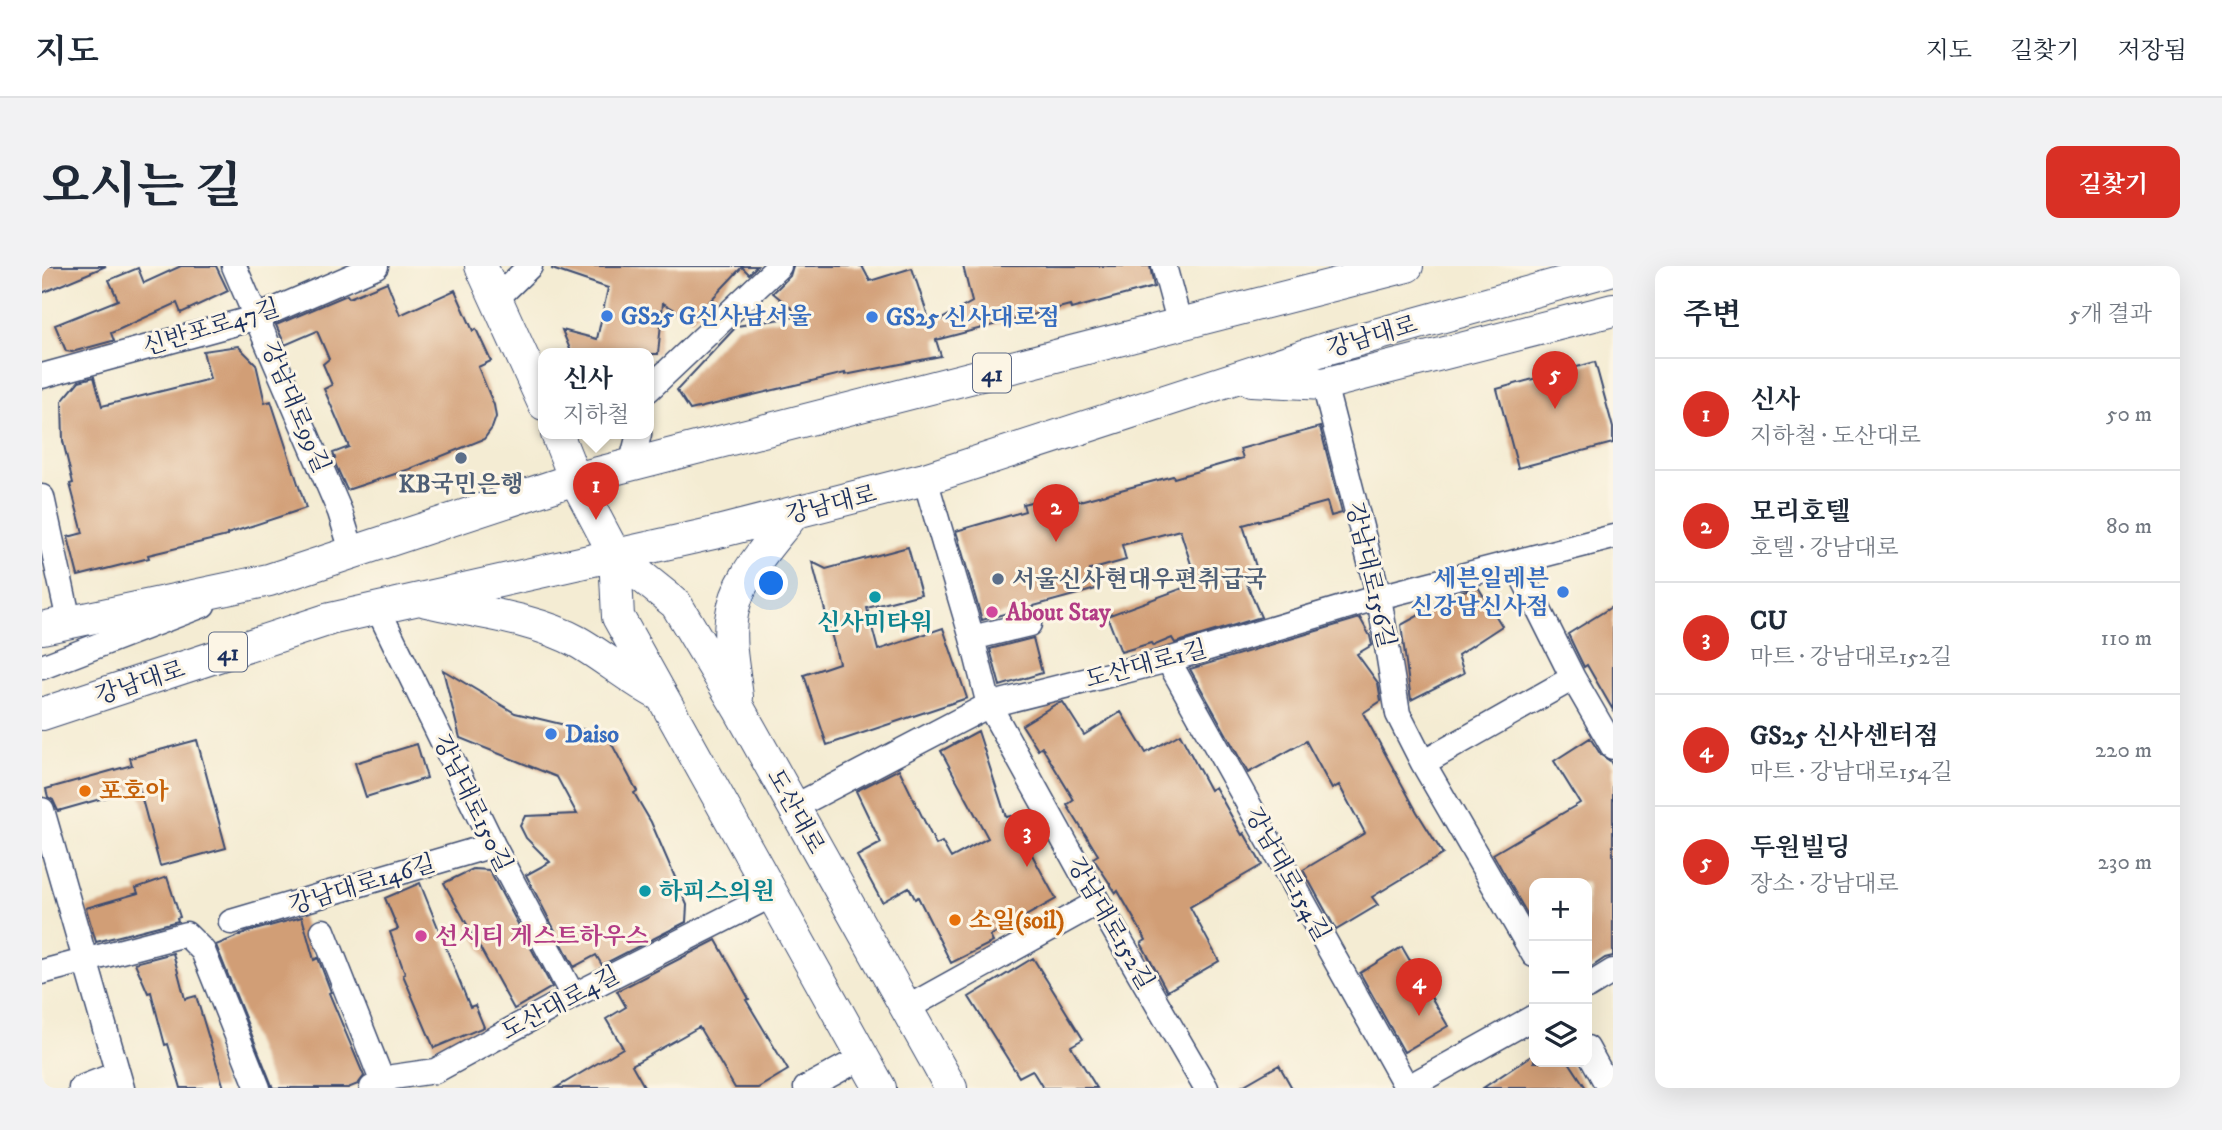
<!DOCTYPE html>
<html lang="ko">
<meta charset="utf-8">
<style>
:root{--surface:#fff;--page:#f2f2f3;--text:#1f2937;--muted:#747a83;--line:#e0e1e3;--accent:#d93025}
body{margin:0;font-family:"IM FELL DW Pica","Noto Serif KR",serif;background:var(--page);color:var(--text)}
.controls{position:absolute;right:21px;bottom:21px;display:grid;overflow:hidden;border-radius:14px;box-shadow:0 7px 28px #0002}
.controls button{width:63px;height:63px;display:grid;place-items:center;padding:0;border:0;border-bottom:2px solid var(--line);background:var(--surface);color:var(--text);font:35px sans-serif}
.you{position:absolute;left:730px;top:318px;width:24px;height:24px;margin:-18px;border:5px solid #fff;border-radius:50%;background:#1a73e8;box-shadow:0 0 0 10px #1a73e833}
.badge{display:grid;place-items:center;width:46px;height:46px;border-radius:50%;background:var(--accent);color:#fff;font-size:23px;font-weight:700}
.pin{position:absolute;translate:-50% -58px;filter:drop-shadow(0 2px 4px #0008)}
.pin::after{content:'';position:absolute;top:37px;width:24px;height:21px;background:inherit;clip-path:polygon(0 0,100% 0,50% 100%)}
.popup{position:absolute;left:496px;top:82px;width:116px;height:91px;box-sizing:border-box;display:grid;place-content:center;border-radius:14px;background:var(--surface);filter:drop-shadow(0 2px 5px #0005);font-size:23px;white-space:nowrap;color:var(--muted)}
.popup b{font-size:26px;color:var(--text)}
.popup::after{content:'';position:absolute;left:50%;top:100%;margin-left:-14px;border:14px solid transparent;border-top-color:var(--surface)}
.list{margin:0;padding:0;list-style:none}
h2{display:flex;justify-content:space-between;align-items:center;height:91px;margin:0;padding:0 28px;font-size:30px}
h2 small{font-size:23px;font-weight:400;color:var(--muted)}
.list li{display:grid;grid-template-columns:46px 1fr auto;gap:21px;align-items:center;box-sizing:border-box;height:112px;padding:0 28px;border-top:2px solid var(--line)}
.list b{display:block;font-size:26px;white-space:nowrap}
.list p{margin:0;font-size:23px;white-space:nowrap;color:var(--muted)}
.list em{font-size:23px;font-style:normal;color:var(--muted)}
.icon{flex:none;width:38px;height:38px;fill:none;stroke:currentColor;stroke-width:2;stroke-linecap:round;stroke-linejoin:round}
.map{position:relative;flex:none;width:1571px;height:822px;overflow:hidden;border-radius:14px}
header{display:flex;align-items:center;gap:42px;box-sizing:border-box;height:98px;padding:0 35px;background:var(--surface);border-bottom:2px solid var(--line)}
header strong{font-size:33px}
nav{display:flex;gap:38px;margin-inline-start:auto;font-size:24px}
.intro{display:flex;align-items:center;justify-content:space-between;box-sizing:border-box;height:168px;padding:0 42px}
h1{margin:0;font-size:49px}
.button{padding:18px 32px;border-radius:14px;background:var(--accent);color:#fff;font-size:24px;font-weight:700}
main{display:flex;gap:42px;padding:0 42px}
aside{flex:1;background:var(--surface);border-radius:14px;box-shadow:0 7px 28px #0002}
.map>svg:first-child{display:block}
.building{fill:#d19e76}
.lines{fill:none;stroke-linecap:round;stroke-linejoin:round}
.minor-casing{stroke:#3c4b70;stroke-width:27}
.major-casing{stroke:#3c4b70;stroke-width:34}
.minor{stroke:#fff;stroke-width:24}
.major{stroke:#fff;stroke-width:32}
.shop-dot{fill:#3f7fe0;stroke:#fcf5e5;stroke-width:2.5}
.service-dot{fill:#5c6f8a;stroke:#fcf5e5;stroke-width:2.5}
.culture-dot{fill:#0f9aa8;stroke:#fcf5e5;stroke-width:2.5}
.hotel-dot{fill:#d1479c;stroke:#fcf5e5;stroke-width:2.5}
.food-dot{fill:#e8710a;stroke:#fcf5e5;stroke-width:2.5}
.labels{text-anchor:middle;stroke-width:6;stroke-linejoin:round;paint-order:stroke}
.shield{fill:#fcf5e5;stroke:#5e6a86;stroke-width:2}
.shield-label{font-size:23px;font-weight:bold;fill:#1b2f5e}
.shop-label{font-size:24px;font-weight:bold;fill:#366cbe;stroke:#fcf5e5;text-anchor:start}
.street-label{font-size:24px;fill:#1b2f5e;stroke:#fcf5e5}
.service-label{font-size:24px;font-weight:bold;fill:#4e5e75;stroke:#fcf5e5}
.hotel-label{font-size:24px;font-weight:bold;fill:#b23c85;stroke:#fcf5e5;text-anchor:start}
.culture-label{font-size:24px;font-weight:bold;fill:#0d838f;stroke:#fcf5e5}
.food-label{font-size:24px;font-weight:bold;fill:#c56008;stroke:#fcf5e5;text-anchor:start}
</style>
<header>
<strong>지도</strong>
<nav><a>지도</a><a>길찾기</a><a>저장됨</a></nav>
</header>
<div class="intro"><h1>오시는 길</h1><a class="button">길찾기</a></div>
<main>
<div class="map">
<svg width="1571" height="822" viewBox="0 0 1571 822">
<rect width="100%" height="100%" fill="#fcf5e5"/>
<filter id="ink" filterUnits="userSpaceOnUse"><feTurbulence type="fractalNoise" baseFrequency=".0143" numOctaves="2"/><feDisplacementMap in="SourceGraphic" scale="14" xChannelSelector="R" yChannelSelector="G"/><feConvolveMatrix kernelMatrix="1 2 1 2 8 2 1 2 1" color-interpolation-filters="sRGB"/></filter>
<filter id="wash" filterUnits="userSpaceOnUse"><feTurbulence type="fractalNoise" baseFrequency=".00686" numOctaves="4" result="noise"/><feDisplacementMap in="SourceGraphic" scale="28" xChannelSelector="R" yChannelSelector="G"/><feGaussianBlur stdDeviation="1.57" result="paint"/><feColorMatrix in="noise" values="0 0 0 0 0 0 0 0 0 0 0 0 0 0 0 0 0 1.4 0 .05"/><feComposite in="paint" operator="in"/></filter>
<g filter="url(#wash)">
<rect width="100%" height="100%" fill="#f4ecd3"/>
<g id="blocks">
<path class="building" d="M0 0H64L0 27Z
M139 0H174L186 25 139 47 135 37 69 67 72 75H70L30 86 24 85 13 59 76 34 67 14 96 2 102 17Z
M511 0H715L707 8 700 1 650 54 621 37 616 88H530L520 64 555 73 566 22 510 3Z
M751 0H820L828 15 870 2 889 59 930 36 921 0H1108L1112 21 1029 43 1028 39 894 74 899 90 803 109V107L648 144 635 124 695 60 759 50 731 27 748 10Z
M345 16 358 49 413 24 431 65 434 63 449 95 436 101 452 139 454 151 450 162 442 173 368 203 305 224 291 193 293 192 291 187 307 181 282 123 290 119 281 98 287 93 275 65 243 79 234 59 305 29 307 32Z
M196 80 214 98 223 137 229 135 264 242 185 268V270L106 289 107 292 36 310 26 271 41 267 28 218 31 217 21 175 20 135 37 115 52 111 60 140 168 113 161 85Z
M1553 96 1571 162V177L1476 202 1455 123Z
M1278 161 1300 247 1289 250 1285 236 1201 259 1215 304 1201 309 1219 351 1133 377 1130 372 1111 380 1109 377 1079 386 1065 350 1155 317 1138 264 1080 279 1084 294 1048 304 1054 323 940 354 914 265 983 245 981 238 1027 226 1030 237 1131 210 1132 212 1201 192 1198 183Z
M866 281 879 328 825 342 836 384 901 362 925 432 785 479 762 409 797 397 770 296 784 303Z
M1436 321 1460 360 1416 389 1422 407 1369 434 1359 359 1421 325Z
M1571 340V444L1545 399 1542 401 1526 368Z
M1318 352 1328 370 1330 379 1315 388 1336 417 1339 435 1321 447 1375 546 1401 588 1330 631 1336 639 1294 664 1261 604 1323 567 1297 519 1290 523 1264 475 1206 507 1148 403Z
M991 372 1000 407 958 420 948 383Z
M401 404 473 447 565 469 595 525 592 527 609 556 645 639 644 656 560 699 554 689 532 701 484 609 508 596 484 572 478 560 483 550 535 548 515 511 418 472Z
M1021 436 1042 469 1079 446 1104 487 1138 468 1168 524 1173 521 1200 569 1202 567 1220 599 1148 641 1177 695 1125 725 1099 677 1104 674 1076 625 1074 627 1051 592 1056 589 1025 539 1032 534 1000 481 996 484 980 459 1014 438Z
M936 465 964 551 969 550 1014 633 948 670 951 676 909 697 876 631 873 633 867 621 840 636 815 590 839 577 814 525 857 503 894 579 900 576 909 592 946 572 899 485Z
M1548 472 1559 489 1568 495 1571 500V690L1563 692 1545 704V617H1492V660L1451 588 1538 537 1512 495Z
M155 474 184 582 118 600 97 522 16 545 11 534 6 531 4 523 90 499 88 492Z
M375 478 385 512 324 531 313 497Z
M431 603 447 604 510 721 472 743 402 617Z
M125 611 138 651 135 652 136 655 54 676 44 642 96 627 94 622Z
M378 617 428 741 433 739 442 761 392 782 361 709 363 708 348 666 356 663 343 632Z
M260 651 272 694 276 692 289 726 287 727 322 810 316 818 306 822H231L174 679 206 666Z
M674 674 707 733 704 734 746 804 716 822H693L657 761 590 799 603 822H514L581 782 564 753 584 741 575 725Z
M1360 681 1406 760 1362 786 1318 707Z
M131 687 143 733 154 730 182 822H139L126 778 123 779 109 726 106 727 93 697Z
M991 692 1041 773 1029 780 1055 822H1001L990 804 977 811 927 731Z
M1492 788V796H1527L1544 822H1441Z
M1237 799 1250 822H1197Z"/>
</g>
</g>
<g filter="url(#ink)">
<use href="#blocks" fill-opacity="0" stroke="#3c4b70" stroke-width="2"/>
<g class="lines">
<g class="minor-casing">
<path id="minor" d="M192 0 298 246 310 285
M1122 0 1138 59
M454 33 488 0
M0 110 216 51 334 0
M1282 118 1337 331 1356 448 1381 497 1492 689
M606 124 737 0
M589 199 597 168
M883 213 930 372 947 439 1056 636 1164 822
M0 231 27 355
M1473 296 1531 412 1571 481
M335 341 451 579 531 730
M930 372 987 358
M1126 394 1365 822
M0 401 161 339
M1381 497 1531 412
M752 541 947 439 1126 394 1337 331 1571 271
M0 544 80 822
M189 656 451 579
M281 665 341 817
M0 706 144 668 161 685 216 822
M1545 721 1571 705
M863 743 1056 636
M1545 782 1567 822
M39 822 75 808
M330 822 351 811 393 805 531 730 730 629
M764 822 821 791
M1365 822 1492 751"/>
</g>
<g class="major-casing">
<path id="major" d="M439 0 502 138
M1209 114 1282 118 1571 44
M515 168 533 213 573 289 634 338 697 443 909 822
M573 289 576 351 838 822
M384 335C432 346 492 352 536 376 564 392 589 414 618 429
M0 362 227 314 533 213 1365 0
M695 431C692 406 686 379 689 354 694 311 727 280 752 247
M0 448 288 353 672 267 883 213 1283 83 1571 3"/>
</g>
<use href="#minor" class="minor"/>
<use href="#major" class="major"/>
</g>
</g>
<g class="shop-dot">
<circle cx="565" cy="50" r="7"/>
<circle cx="830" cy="51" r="7"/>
<circle cx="1521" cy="326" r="7"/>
<circle cx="509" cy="468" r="7"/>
</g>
<g class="service-dot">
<circle cx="419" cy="192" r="7"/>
<circle cx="956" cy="313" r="7"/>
</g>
<g class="culture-dot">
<circle cx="833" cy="331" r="7"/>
<circle cx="603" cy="625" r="7"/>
</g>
<g class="hotel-dot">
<circle cx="950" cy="346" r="7"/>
<circle cx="379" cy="670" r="7"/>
</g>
<g class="food-dot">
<circle cx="43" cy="525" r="7"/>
<circle cx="913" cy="654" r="7"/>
</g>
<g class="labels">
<g class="shield">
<rect x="931" y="87.5" width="38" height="39" rx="5"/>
<rect x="167" y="366.5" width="38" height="39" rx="5"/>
</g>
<g class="shield-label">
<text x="950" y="115">41</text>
<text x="186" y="394">41</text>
</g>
<g class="shop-label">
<text x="579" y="58">GS25 G신사남서울</text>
<text x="844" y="59">GS25 신사대로점</text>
<text x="1507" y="320" text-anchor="end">세븐일레븐<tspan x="1507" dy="28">신강남신사점</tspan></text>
<text x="523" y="476">Daiso</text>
</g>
<g class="street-label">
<text transform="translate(169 61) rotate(-17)" y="8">신반포로47길</text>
<text transform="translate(1330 70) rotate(-16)" y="8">강남대로</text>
<text transform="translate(254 141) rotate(67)" y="8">강남대로99길</text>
<text transform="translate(789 238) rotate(-14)" y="8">강남대로</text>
<text transform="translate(1329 309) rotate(77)" y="8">강남대로156길</text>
<text transform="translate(1104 398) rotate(-15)" y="8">도산대로1길</text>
<text transform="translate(98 416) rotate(-18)" y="8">강남대로</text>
<text transform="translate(431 537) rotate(64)" y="8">강남대로150길</text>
<text transform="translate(754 545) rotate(61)" y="8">도산대로</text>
<text transform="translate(1246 608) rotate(61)" y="8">강남대로154길</text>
<text transform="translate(320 618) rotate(-17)" y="8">강남대로146길</text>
<text transform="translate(1069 657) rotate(60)" y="8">강남대로152길</text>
<text transform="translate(518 737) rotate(-28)" y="8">도산대로4길</text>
</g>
<g class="service-label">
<text x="419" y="226">KB국민은행</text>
<text x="970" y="321" text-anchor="start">서울신사현대우편취급국</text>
</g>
<g class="hotel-label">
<text x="964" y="354">About Stay</text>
<text x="393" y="678">선시티 게스트하우스</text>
</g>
<g class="culture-label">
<text x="833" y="364">신사미타워</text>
<text x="617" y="633" text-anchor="start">하피스의원</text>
</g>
<g class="food-label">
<text x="57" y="533">포호아</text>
<text x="927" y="662">소일(soil)</text>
</g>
</g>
</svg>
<div class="controls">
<button>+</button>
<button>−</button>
<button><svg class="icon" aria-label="layers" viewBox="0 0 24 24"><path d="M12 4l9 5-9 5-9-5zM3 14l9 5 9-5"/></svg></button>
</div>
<div class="you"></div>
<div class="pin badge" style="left:554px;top:254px">1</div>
<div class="popup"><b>신사</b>지하철</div>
<div class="pin badge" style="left:1014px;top:276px">2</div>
<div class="pin badge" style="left:985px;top:601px">3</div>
<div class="pin badge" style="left:1377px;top:750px">4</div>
<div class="pin badge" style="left:1513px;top:143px">5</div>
</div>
<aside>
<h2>주변<small>5개 결과</small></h2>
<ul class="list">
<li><span class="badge">1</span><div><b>신사</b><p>지하철 · 도산대로</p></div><em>50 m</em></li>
<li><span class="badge">2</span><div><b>모리호텔</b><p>호텔 · 강남대로</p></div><em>80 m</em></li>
<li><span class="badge">3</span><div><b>CU</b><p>마트 · 강남대로152길</p></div><em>110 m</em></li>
<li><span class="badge">4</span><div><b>GS25 신사센터점</b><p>마트 · 강남대로154길</p></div><em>220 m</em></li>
<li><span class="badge">5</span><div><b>두원빌딩</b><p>장소 · 강남대로</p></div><em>230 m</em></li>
</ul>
</aside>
</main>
